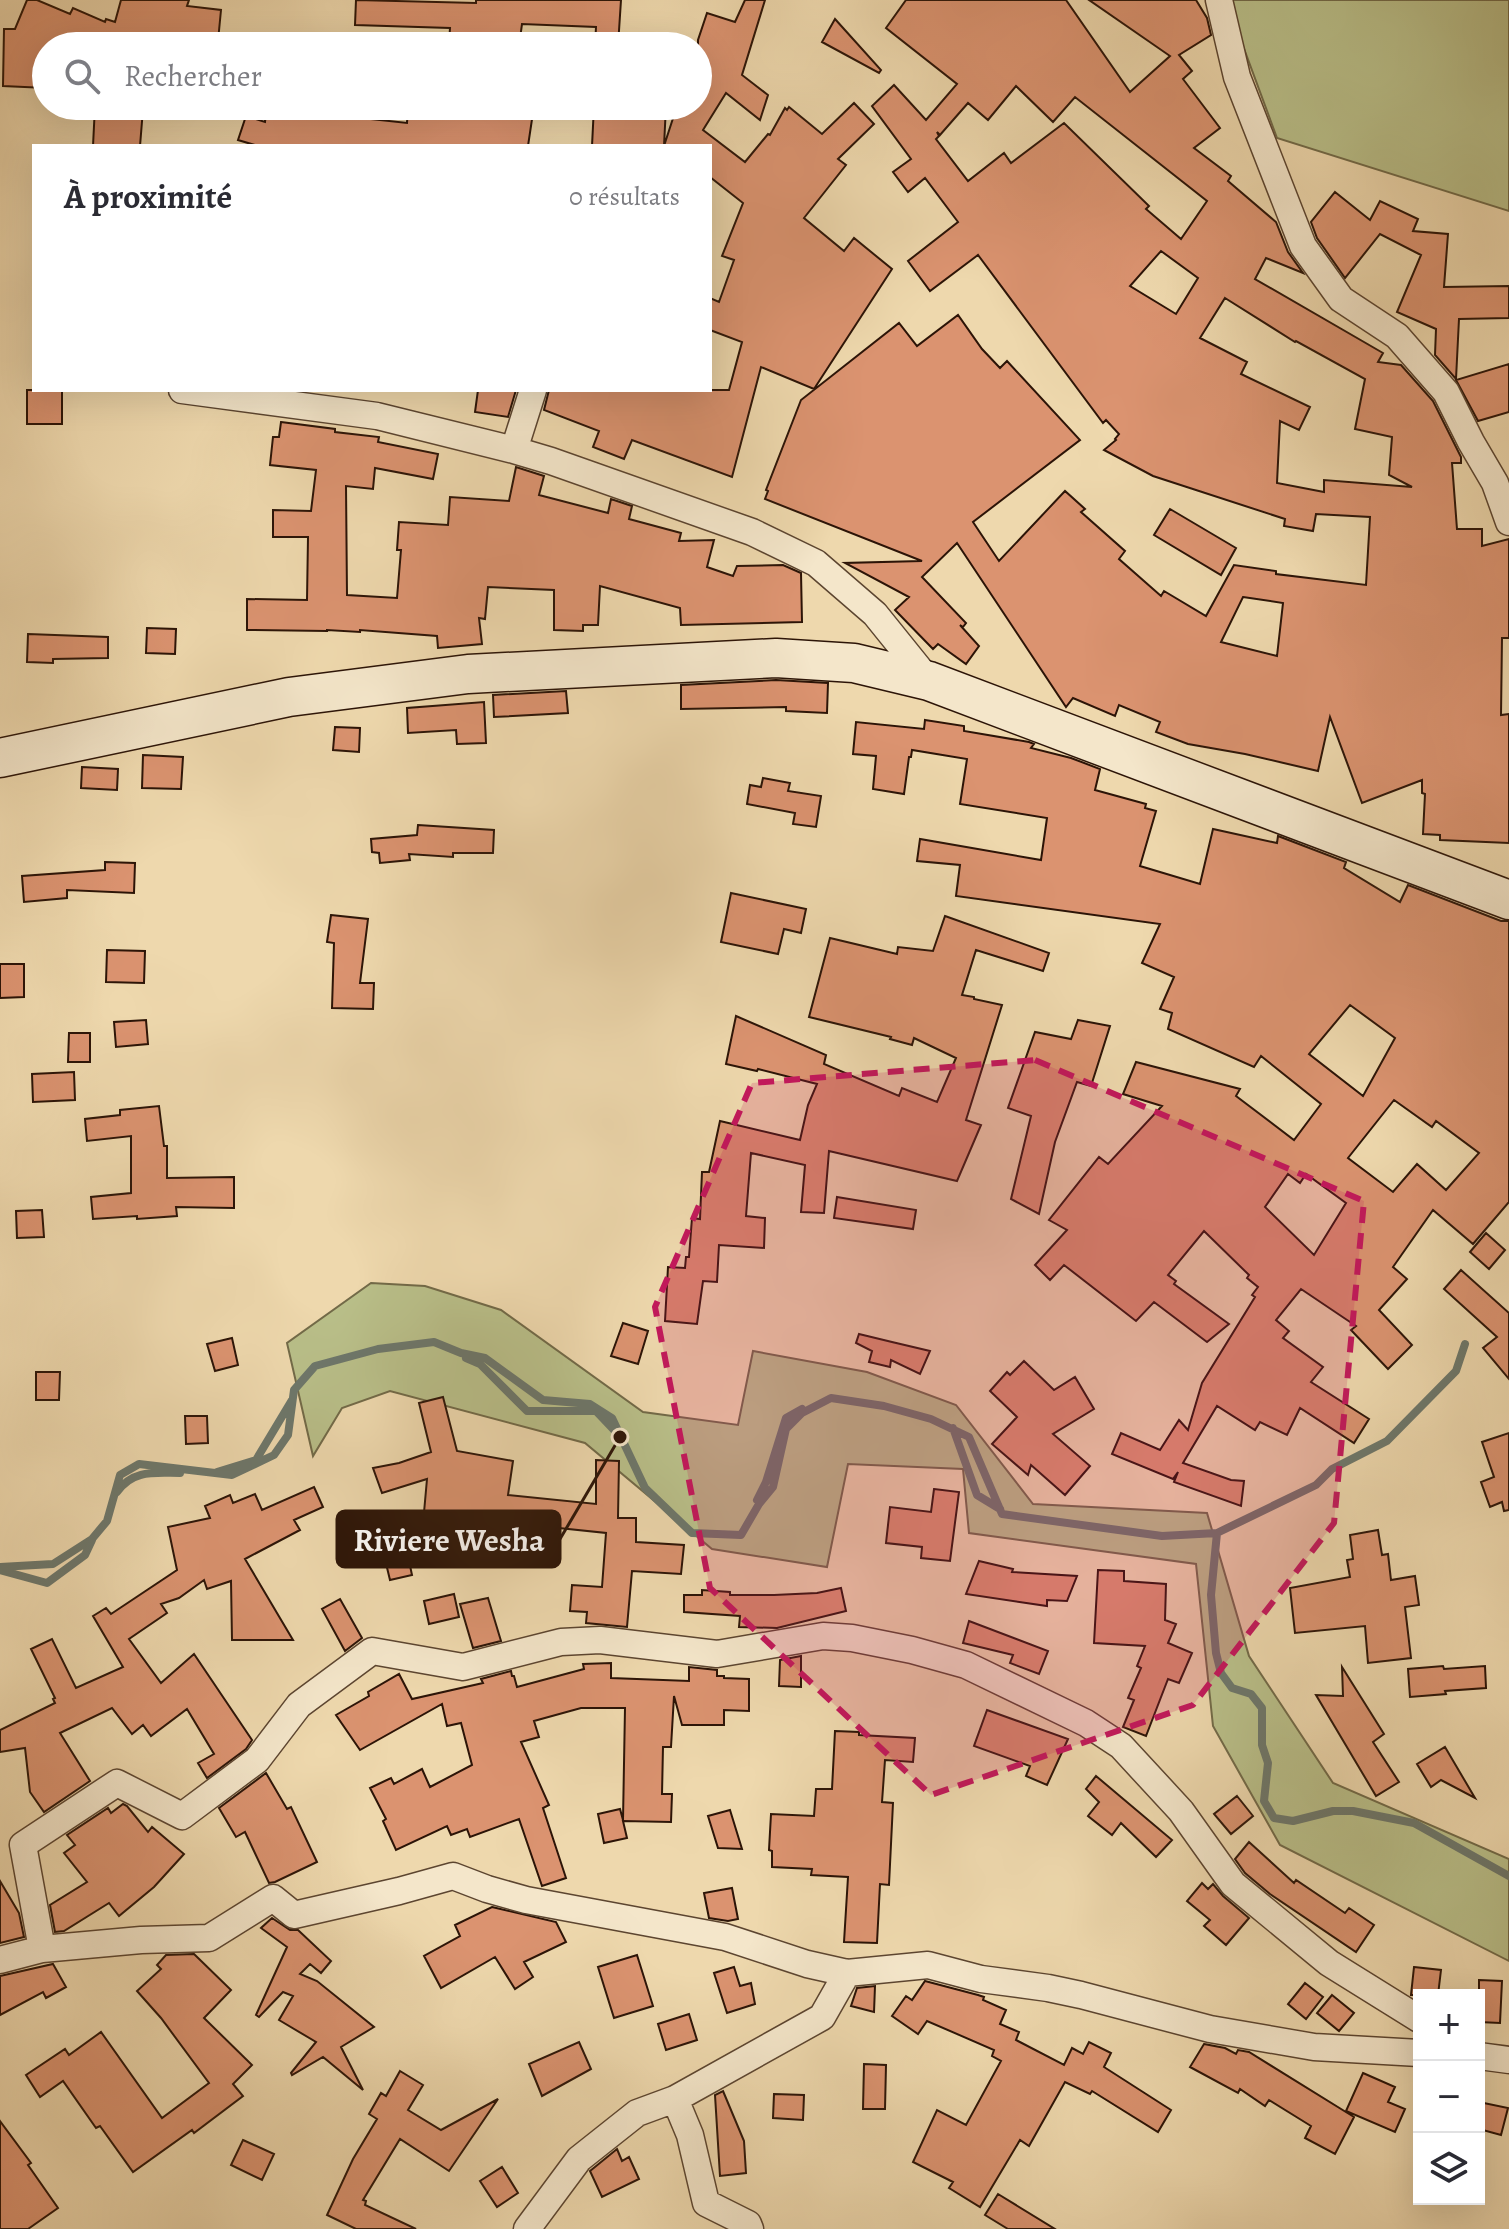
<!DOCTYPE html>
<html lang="fr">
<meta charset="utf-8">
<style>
:root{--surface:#fff;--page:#f7f7f7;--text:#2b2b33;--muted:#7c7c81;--line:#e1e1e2}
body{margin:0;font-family:Alegreya,serif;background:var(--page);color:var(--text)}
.controls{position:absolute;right:24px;bottom:24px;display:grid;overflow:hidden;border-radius:0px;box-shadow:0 8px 32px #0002}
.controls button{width:72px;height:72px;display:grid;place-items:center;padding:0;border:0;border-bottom:2px solid var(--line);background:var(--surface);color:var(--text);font:40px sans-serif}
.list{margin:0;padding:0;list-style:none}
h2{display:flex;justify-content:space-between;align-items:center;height:104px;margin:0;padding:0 32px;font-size:34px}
h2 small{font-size:26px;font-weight:400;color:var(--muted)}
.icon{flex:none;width:44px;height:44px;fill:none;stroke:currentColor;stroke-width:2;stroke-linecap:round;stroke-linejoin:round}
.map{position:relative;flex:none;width:1509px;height:2229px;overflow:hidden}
.search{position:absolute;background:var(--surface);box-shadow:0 8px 32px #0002;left:32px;top:32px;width:680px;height:88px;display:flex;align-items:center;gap:20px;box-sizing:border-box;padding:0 28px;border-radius:44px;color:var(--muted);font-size:30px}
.panel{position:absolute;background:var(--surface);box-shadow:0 8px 32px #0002;left:32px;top:144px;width:680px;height:248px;border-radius:0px}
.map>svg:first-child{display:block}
.green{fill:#b9bf89;stroke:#726a48;stroke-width:2}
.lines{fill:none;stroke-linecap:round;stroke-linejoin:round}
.stream{stroke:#6d776b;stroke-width:8}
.building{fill:#db9370;stroke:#2c1407;stroke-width:2;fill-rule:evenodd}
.street-casing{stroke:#5c4530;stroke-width:29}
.secondary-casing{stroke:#2c1407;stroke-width:41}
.street{stroke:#f4e6ca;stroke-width:26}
.secondary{stroke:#f4e6ca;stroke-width:38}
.marked{fill:#c2185b;fill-opacity:0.2;stroke:#c2185b;stroke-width:6;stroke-dasharray:16 10;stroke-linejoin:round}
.leader{fill:none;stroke:#2c1407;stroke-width:3}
.callout-dot{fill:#2c1407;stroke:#f4e6ca;stroke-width:3}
.callout{fill:#2c1407;stroke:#2c1407;stroke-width:3}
.callout-label{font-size:32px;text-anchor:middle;font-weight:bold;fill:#fff}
</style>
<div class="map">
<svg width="1509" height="2229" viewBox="0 0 1509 2229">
<rect width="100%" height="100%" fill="#eed8ad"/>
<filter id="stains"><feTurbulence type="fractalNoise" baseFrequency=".0025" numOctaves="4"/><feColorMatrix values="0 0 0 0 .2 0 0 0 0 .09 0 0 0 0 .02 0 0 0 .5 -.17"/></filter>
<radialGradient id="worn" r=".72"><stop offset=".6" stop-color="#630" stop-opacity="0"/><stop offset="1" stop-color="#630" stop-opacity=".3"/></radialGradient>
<path class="green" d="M1226 0H1509V211L1277 138Z
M371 1283 425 1286 501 1310 643 1412 738 1425 753 1351 867 1372 956 1405 1033 1504 1207 1513 1249 1656 1333 1783 1509 1859V1961L1280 1845 1213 1726 1196 1564 969 1533 963 1469 848 1464 827 1567 712 1549 585 1443 390 1391 342 1408 313 1456 287 1343Z"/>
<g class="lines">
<path class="stream" d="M466 1358 480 1364 527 1411H596L615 1431
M953 1428 977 1495 1000 1509
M217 1472 256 1460 292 1400
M117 1492C133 1469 155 1473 180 1473
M757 1500 766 1482 786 1418 802 1409
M1217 1533 1211 1595 1216 1653 1221 1673 1232 1688 1251 1694 1262 1708V1745L1268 1763 1264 1801 1274 1818 1293 1821 1333 1811H1353L1414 1823 1509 1876
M0 1567 53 1564 92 1539 107 1521 120 1475 139 1464 232 1475 274 1455 288 1435 294 1390 315 1366 378 1349 434 1342 461 1353 485 1358 543 1400 590 1404 612 1418 645 1488 692 1533 741 1535 759 1504 773 1487 786 1429 802 1413 831 1398 884 1406 931 1419 969 1437 1002 1514 1162 1536 1217 1533 1316 1485 1332 1469 1387 1441 1456 1371 1465 1344
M0 1570 47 1583 85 1555 92 1540"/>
</g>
<path class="building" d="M27 0H37L70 14 73 8 105 22 106 19 115 22 121 0H189L187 6 221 10 218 41 158 35 155 46H120L87 37 83 46H46V88L3 86 4 29H15Z
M356 0 476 3V0H621L618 46H595L596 27 522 24 519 46 449 43 450 28 355 25Z
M745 0H765L742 75 768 95 760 120 726 93 703 130 745 162 768 134 770 135 785 108 787 110 789 107 822 134 854 103 874 124 838 159 846 165 804 218 844 251 854 238 892 269 814 389 761 367 732 477 632 440 624 459 593 447 599 431 544 410 549 390H729L742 342 710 330V298L719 302 734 260 722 256 743 203 710 177V146H664L677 106H698V40L707 13 735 22Z
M906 0H1066L1130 92 1170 56 1089 0H1196L1207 18 1211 35 1179 55 1192 71 1183 79 1220 128 1194 148 1231 176 1228 181 1276 222 1288 252 1303 273 1266 258 1255 279 1383 353 1378 362 1401 365 1433 401 1461 457V463H1452L1457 529H1482V546L1509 539V638H1502L1501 715 1509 714V843L1440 840V835L1423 834 1425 794 1422 793V780L1362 803 1330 717 1318 771 1245 754 1188 744 1156 732 1160 722 1119 705 1115 716 1073 698 1066 707 957 543 922 577 966 623 963 627 960 625 979 646 966 664 938 644 933 649 895 610 909 597 845 563 922 561 765 499 768 491 766 490 801 400 899 323 917 346 958 315 982 349 1000 368 1007 361 1080 440 973 522 999 561 1065 491 1085 509 1081 512 1125 551 1119 559 1161 596 1164 591 1206 616 1234 565 1276 571V574L1366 585 1370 517 1316 514 1313 531 1284 526 1285 519 1153 476 1104 450 1116 440 1115 439 1119 434 1106 420 1103 423 978 255 930 291 908 261 958 222 925 178 908 192 893 172 911 159 872 106 894 85 926 120 957 84 886 28ZM1016 86 1053 122 1075 97 1207 201 1181 239 1146 209 1149 206 1064 123 1011 163 1004 153 968 181 936 139 939 136 937 132 940 135 968 103 988 120ZM1161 251 1198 278 1176 314 1130 286ZM1225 298 1295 342 1296 341 1365 379 1355 429 1392 437 1389 475 1412 487 1324 480V492L1277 483 1280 421 1299 430 1310 407 1241 374 1247 362 1200 338ZM1243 597 1283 603 1277 656 1221 642Z
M835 19 881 70 879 73 822 42Z
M95 106 143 109 140 146H93Z
M267 106H303L354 111 353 117 407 123 408 106H534L528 146H258L238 140 246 116 265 122Z
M594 106H666L664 146H592Z
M1335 192 1370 220 1380 201 1418 219 1413 231 1448 234 1444 287 1509 286V318L1459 319 1456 379 1435 355 1436 329 1397 312 1421 255 1380 234 1345 278 1317 238 1311 222Z
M1509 364V412L1478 421 1456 380Z
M27 390H62V424H27Z
M478 390H516L508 417 475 412Z
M281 422 335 429V432L379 437 378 442 438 454 433 479 375 468 373 489 346 486 347 595 397 598 401 550H397L399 522 448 525 450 497 509 501 516 467 544 476 539 495 608 513 611 499 632 506 629 519 681 533 679 541 714 540 707 567 733 576 737 566 783 565 801 573 802 622 681 625 680 608 600 586 598 625H583V631L554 630V590L488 587 485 619 479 618 482 644 438 648 437 636 360 630V632L327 630V631L247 630V599L307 600 308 537H273V510L311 511 316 470 270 465 273 437H279Z
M1170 509 1236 548 1221 575 1154 535Z
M147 628 176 629 175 654 146 653Z
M28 634 108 637V658L53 659V663L27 662Z
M776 680 828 683 827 713 786 711V707L681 709V685Z
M566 691 568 713 494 717 493 695Z
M484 702 486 743 457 744 456 730 408 733 407 708Z
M925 720 964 726V731L1029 742 1034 744 1031 748 1071 758 1100 769 1095 790 1146 804 1145 808 1156 811 1140 866 1200 884 1213 829 1277 843 1278 836 1346 862 1344 868 1400 902 1408 885 1501 921H1509V1202L1473 1244 1433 1210 1393 1267 1407 1279 1379 1310 1412 1345 1388 1369 1351 1330 1356 1326 1301 1289 1276 1320 1289 1331 1283 1338 1323 1367 1311 1382 1369 1419 1354 1443 1300 1408 1287 1435 1260 1422 1255 1430 1217 1406 1183 1463 1231 1480 1244 1481 1241 1506 1174 1482 1178 1472 1173 1479 1112 1454 1121 1433 1160 1450 1179 1420 1188 1430 1202 1383 1255 1297 1252 1295 1258 1287 1247 1278 1249 1275 1204 1231 1168 1275 1176 1281 1174 1284 1229 1324 1207 1342 1154 1302 1136 1321 1064 1265 1050 1280 1035 1265 1067 1230 1049 1220 1099 1157 1108 1164 1162 1106 1123 1094 1136 1062 1240 1089 1236 1096 1294 1140 1321 1104 1261 1056 1254 1067 1168 1029 1172 1013 1160 1009 1174 977 1142 963 1160 924 956 896 960 865 917 861 920 839 1041 860 1047 818 960 804 967 759 912 750 911 757H909L904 794 873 789 876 756 853 754 856 722 924 729ZM1350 1005 1395 1038 1363 1096 1309 1054ZM1394 1100 1432 1127 1436 1121 1479 1153 1446 1190 1417 1164 1393 1192 1348 1158ZM1288 1174 1300 1183 1306 1174 1346 1203 1314 1255 1265 1207Z
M335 727 360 728 359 752 333 750Z
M143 755 183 757 181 789 142 788Z
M82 767 118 769 117 790 81 788Z
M763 778 790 783 788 791 821 796 816 827 793 824 795 813 747 804 750 785 761 787Z
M418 825 494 830 493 853H453V857L409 854 410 860 380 863 379 853 372 852 371 839 417 835Z
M105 862 135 863 134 893 67 890V898L24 902 22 876 105 870Z
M731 893 806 909 801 933 784 929 778 954 721 942Z
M331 915 368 919 360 983H374L373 1009 332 1008 334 943 327 942Z
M945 916 1049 953 1043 971 976 950 962 995 974 997V999L1002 1005 966 1120 981 1125 957 1181 829 1151 824 1213 801 1212 805 1165 751 1153 746 1216 765 1218 764 1248 719 1245 717 1282 703 1281 697 1324 665 1321 668 1267 685 1268 686 1257H689L692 1218 700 1219 702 1172H709L720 1121 800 1140 808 1105 817 1084 758 1069 757 1071 726 1064 736 1016 826 1055 824 1064 899 1096 902 1088 937 1102 956 1058 914 1038 912 1045 890 1039 891 1037 809 1017 830 938 897 954 898 947 933 951Z
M107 950 145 951 144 983 106 982Z
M0 964H24V997L0 998Z
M146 1020 148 1044 116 1047 114 1022Z
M1078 1020 1110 1026 1091 1086 1077 1082 1055 1142 1039 1214 1011 1199 1031 1116 1008 1108 1035 1032 1071 1039Z
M69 1033H90V1062H68Z
M74 1072 75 1100 33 1102 32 1074Z
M159 1106 164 1146H167V1178L234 1177V1208L176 1207 177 1216 137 1219V1216L93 1219 91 1197 131 1193V1136L87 1141 85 1119 120 1115V1110Z
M837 1197 916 1210 913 1229 834 1218Z
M42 1210 44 1237 17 1238 16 1211Z
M1486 1233 1505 1250 1489 1269 1470 1252Z
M1461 1270 1509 1313V1379L1483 1348 1497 1337 1444 1289Z
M623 1323 648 1331 638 1364 611 1356Z
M859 1334 892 1342 930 1351 920 1374 891 1360 890 1367 869 1362 872 1351 856 1343Z
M232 1338 238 1365 215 1371 207 1344Z
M1024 1361 1054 1390 1075 1377 1094 1409 1053 1434 1090 1466 1065 1495 1031 1465 1028 1475 992 1444 1017 1417 990 1391 1007 1372 1010 1375Z
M36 1372H60L59 1400H36Z
M443 1397 457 1451 513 1461 508 1495 596 1504V1460L619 1461 618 1518H636V1542L684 1545 681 1574 632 1571 627 1627 586 1623 587 1612 570 1611 572 1585 602 1587 606 1533 492 1521V1528L481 1527 479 1541 422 1535 427 1479 382 1493 373 1468 399 1463 431 1452 419 1403Z
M185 1416H207L208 1443 186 1444Z
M1509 1433V1510L1504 1511 1502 1502 1490 1507 1481 1482 1494 1477 1482 1442Z
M314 1487 323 1507 294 1520 300 1530 245 1559 293 1640H232L231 1581 207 1589 204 1580 179 1598 161 1604 167 1613 129 1639 161 1683 194 1654 252 1740 246 1749 207 1778 198 1763 214 1754 187 1709 151 1736 143 1725 132 1734 112 1708 60 1733 90 1781 44 1812 30 1792 25 1748 0 1752V1730L55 1703 53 1699 55 1698 31 1649 52 1639 76 1688 123 1667 93 1616 106 1608 111 1614 177 1570 168 1527 210 1518 205 1506 230 1495 233 1503 255 1494 262 1510Z
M934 1489 959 1492 950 1561 921 1558 922 1547 886 1543 890 1507 931 1512Z
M1378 1530 1382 1555 1388 1554 1391 1580 1415 1576 1419 1605 1405 1607 1411 1658 1368 1663 1365 1626 1295 1633 1290 1588 1350 1577 1347 1560 1353 1559 1350 1535Z
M406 1547 412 1575 390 1580 383 1551Z
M979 1561 1013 1569 1012 1572 1077 1576 1067 1601 1047 1600V1606L966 1594Z
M1098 1570 1124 1571V1581L1166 1584 1165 1620 1176 1624 1168 1643 1192 1653 1179 1683 1168 1679 1146 1736 1123 1727 1134 1700 1128 1698 1141 1668 1137 1666 1145 1646 1094 1643Z
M841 1588 846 1611 777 1628 739 1627 740 1616 684 1612V1595H702V1590L730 1592V1595H774L817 1593Z
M454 1594 459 1617 429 1624 424 1601Z
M488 1598 501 1641 473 1648 460 1604Z
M340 1599 362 1638 345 1651 322 1609Z
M969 1621 1048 1651 1039 1674 1010 1663 1013 1655 963 1643Z
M801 1656V1687L779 1686 780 1660Z
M611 1663V1678L689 1681V1667L717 1670V1676H724V1678L749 1679V1711L724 1710V1725H682L674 1696 671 1747H663L662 1794H672L671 1822 623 1821 627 1838 604 1843 598 1814 620 1809 623 1820 625 1708H581L534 1721 539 1737 521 1742 549 1805 543 1808 566 1878 542 1886 519 1819 470 1837 467 1829 451 1835 447 1826 396 1850 383 1821 386 1819 370 1788 391 1778 394 1784 422 1769 430 1787 472 1765 461 1723 447 1726 442 1704 360 1750 336 1715 369 1696 368 1692 399 1674 412 1699 483 1683 481 1679 511 1671 512 1676H514L517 1687 584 1669 583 1664Z
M1443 1666 1444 1669 1485 1666 1486 1688 1445 1691 1446 1694 1410 1697 1408 1669Z
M1342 1667 1384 1734 1373 1742 1399 1782 1376 1796 1316 1695 1343 1696Z
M987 1710 1068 1739 1047 1785 1026 1776 1030 1766 974 1746Z
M835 1731 859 1732V1735L915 1738 913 1762 885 1760 882 1802 893 1803 889 1885 880 1884 877 1943 844 1942 848 1877 811 1875 812 1869 772 1867V1851L769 1850 771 1814 814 1816 816 1789H832Z
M1445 1747 1475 1798 1441 1780 1431 1787 1417 1764Z
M266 1773 287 1809 291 1807 317 1862 275 1882 269 1883 245 1832 236 1837 219 1808Z
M1096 1776 1172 1840 1156 1857 1121 1823 1112 1835 1088 1816 1099 1802 1086 1789Z
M1237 1796 1253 1816 1231 1834 1214 1814Z
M123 1804 127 1806 148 1832 152 1827 184 1854 154 1887 119 1916 109 1903 64 1931 55 1932 50 1905 87 1882 64 1853 75 1845 67 1835 108 1808 111 1813Z
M730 1810 742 1849 718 1848 708 1816Z
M1249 1842 1294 1883 1296 1880 1345 1913 1349 1908 1374 1925 1356 1952 1270 1894 1245 1873 1235 1859Z
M0 1881 19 1913 24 1937 0 1943Z
M1202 1883 1208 1889 1213 1884 1223 1896 1249 1918 1226 1945 1204 1926 1210 1920 1187 1901Z
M732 1888 738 1919 728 1921 709 1918 704 1893Z
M492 1907 556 1922 566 1942 524 1962 533 1977 515 1989 495 1957 441 1988 424 1956 460 1936 455 1925Z
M272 1918 290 1930H298L331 1961 321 1973 310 1964 300 1974 317 1981 374 2027 341 2047 363 2090 323 2057 292 2075 291 2073 316 2042 279 2020 293 1996 283 1992 259 2017 256 2015 287 1947 261 1928Z
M194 1954 231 1990 204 2018 252 2065 233 2084 243 2096 194 2133 192 2130 133 2172 100 2126 96 2128 63 2081 40 2097 26 2075 65 2049 69 2055 101 2032 162 2118 209 2083 161 2018 137 1991 161 1969 157 1965 166 1955Z
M637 1955 653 2006 614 2018 598 1967Z
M53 1964 66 1987 46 1998 43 1992 0 2015V1976Z
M734 1967 740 1986 751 1983 755 2004 727 2013 714 1973Z
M1414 1967 1441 1970 1438 1995H1411Z
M1479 1980 1502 1981 1500 2023 1479 2022Z
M925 1981 978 1995 984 1997 983 2000 1006 2010 1000 2024 1019 2032 1016 2040 1064 2065 1072 2048 1083 2054 1089 2042 1111 2053 1104 2067 1171 2110 1158 2132 1092 2091 1090 2094 1065 2082 1029 2146 1020 2140 980 2207 949 2188 953 2182 913 2162 937 2110 966 2125 1001 2061 992 2056 994 2050 927 2021 918 2034 892 2016 906 1996 912 2000Z
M1305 1983 1323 1997 1306 2019 1288 2004Z
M875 1986 874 2012 851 2006 857 1988Z
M1332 1995 1354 2013 1339 2031 1317 2013Z
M689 2014 697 2040 666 2050 658 2024Z
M579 2042 591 2069 542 2096 529 2064Z
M1204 2044 1225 2048 1236 2054 1238 2050 1249 2052 1354 2117 1335 2154 1305 2138 1311 2126 1269 2100 1265 2106 1240 2089 1238 2093 1190 2067Z
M864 2064 886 2065 885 2109H863Z
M400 2071 423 2085 408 2110 441 2130 498 2099 449 2171 400 2139 363 2200 366 2201 365 2205 416 2229H356L327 2215 353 2159 377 2119 369 2114 381 2093 386 2096Z
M1363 2073 1395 2087 1388 2102 1405 2109 1395 2132 1346 2111Z
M723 2091 744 2141 746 2173 720 2176 715 2095Z
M774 2094 804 2095 803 2120 773 2118Z
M1479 2102 1508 2108 1501 2135 1479 2129Z
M0 2121 31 2163 28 2165 58 2208 28 2229H0Z
M243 2140 274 2154 262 2180 231 2165Z
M617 2149 622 2161 629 2157 639 2179 602 2197 590 2171Z
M502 2167 518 2193 497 2207 480 2181Z
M998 2194 1055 2229H1008L985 2215Z"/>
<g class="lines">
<g class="street-casing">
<path id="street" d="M1219 0 1237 77 1303 246 1341 299 1397 336 1446 392 1471 442 1495 483 1509 522
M182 390 377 416 514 450 551 461 752 532 816 563 875 614 929 681
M514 450 533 390
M42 1949 23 1845 117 1783 182 1816 257 1760 299 1705 372 1651 463 1667 561 1642 600 1640 717 1654 823 1636 852 1638 912 1650 966 1665 1086 1723 1121 1746 1181 1811 1233 1884 1329 1963 1419 2019
M0 1960 42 1949 141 1940 209 1938 273 1898 294 1915 399 1891 453 1876 487 1889 526 1900 725 1937 807 1964 847 1973 928 1965 981 1979 1048 1988 1081 1995 1210 2029 1314 2047 1419 2053
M1479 2056 1509 2060
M675 2099 690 2135 706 2203 748 2224 750 2229
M527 2229 579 2159 637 2113 675 2099 822 2017 847 1973"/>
</g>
<g class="secondary-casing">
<path id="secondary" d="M0 758 289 697 468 674 776 658 854 663 929 681 1509 900"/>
</g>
<use href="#street" class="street"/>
<use href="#secondary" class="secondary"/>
</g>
<path class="marked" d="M1035 1060 1364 1201 1334 1523 1193 1705 931 1795 710 1588 655 1307 752 1083Z"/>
<path class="leader" d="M620 1437L560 1539"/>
<circle class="callout-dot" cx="620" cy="1437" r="8"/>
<rect class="callout" x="337" y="1511" width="223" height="56" rx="8"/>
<g class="callout-label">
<text x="449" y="1551">Riviere Wesha</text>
</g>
<rect width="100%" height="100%" filter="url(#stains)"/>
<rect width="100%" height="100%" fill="url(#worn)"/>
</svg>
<div class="controls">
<button>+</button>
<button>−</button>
<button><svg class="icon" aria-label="layers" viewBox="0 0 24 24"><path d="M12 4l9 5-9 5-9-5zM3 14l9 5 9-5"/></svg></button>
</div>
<div class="search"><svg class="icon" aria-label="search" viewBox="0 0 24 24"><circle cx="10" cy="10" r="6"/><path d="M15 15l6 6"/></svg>Rechercher</div>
<section class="panel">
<h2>À proximité<small>0 résultats</small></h2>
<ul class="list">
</ul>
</section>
</div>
